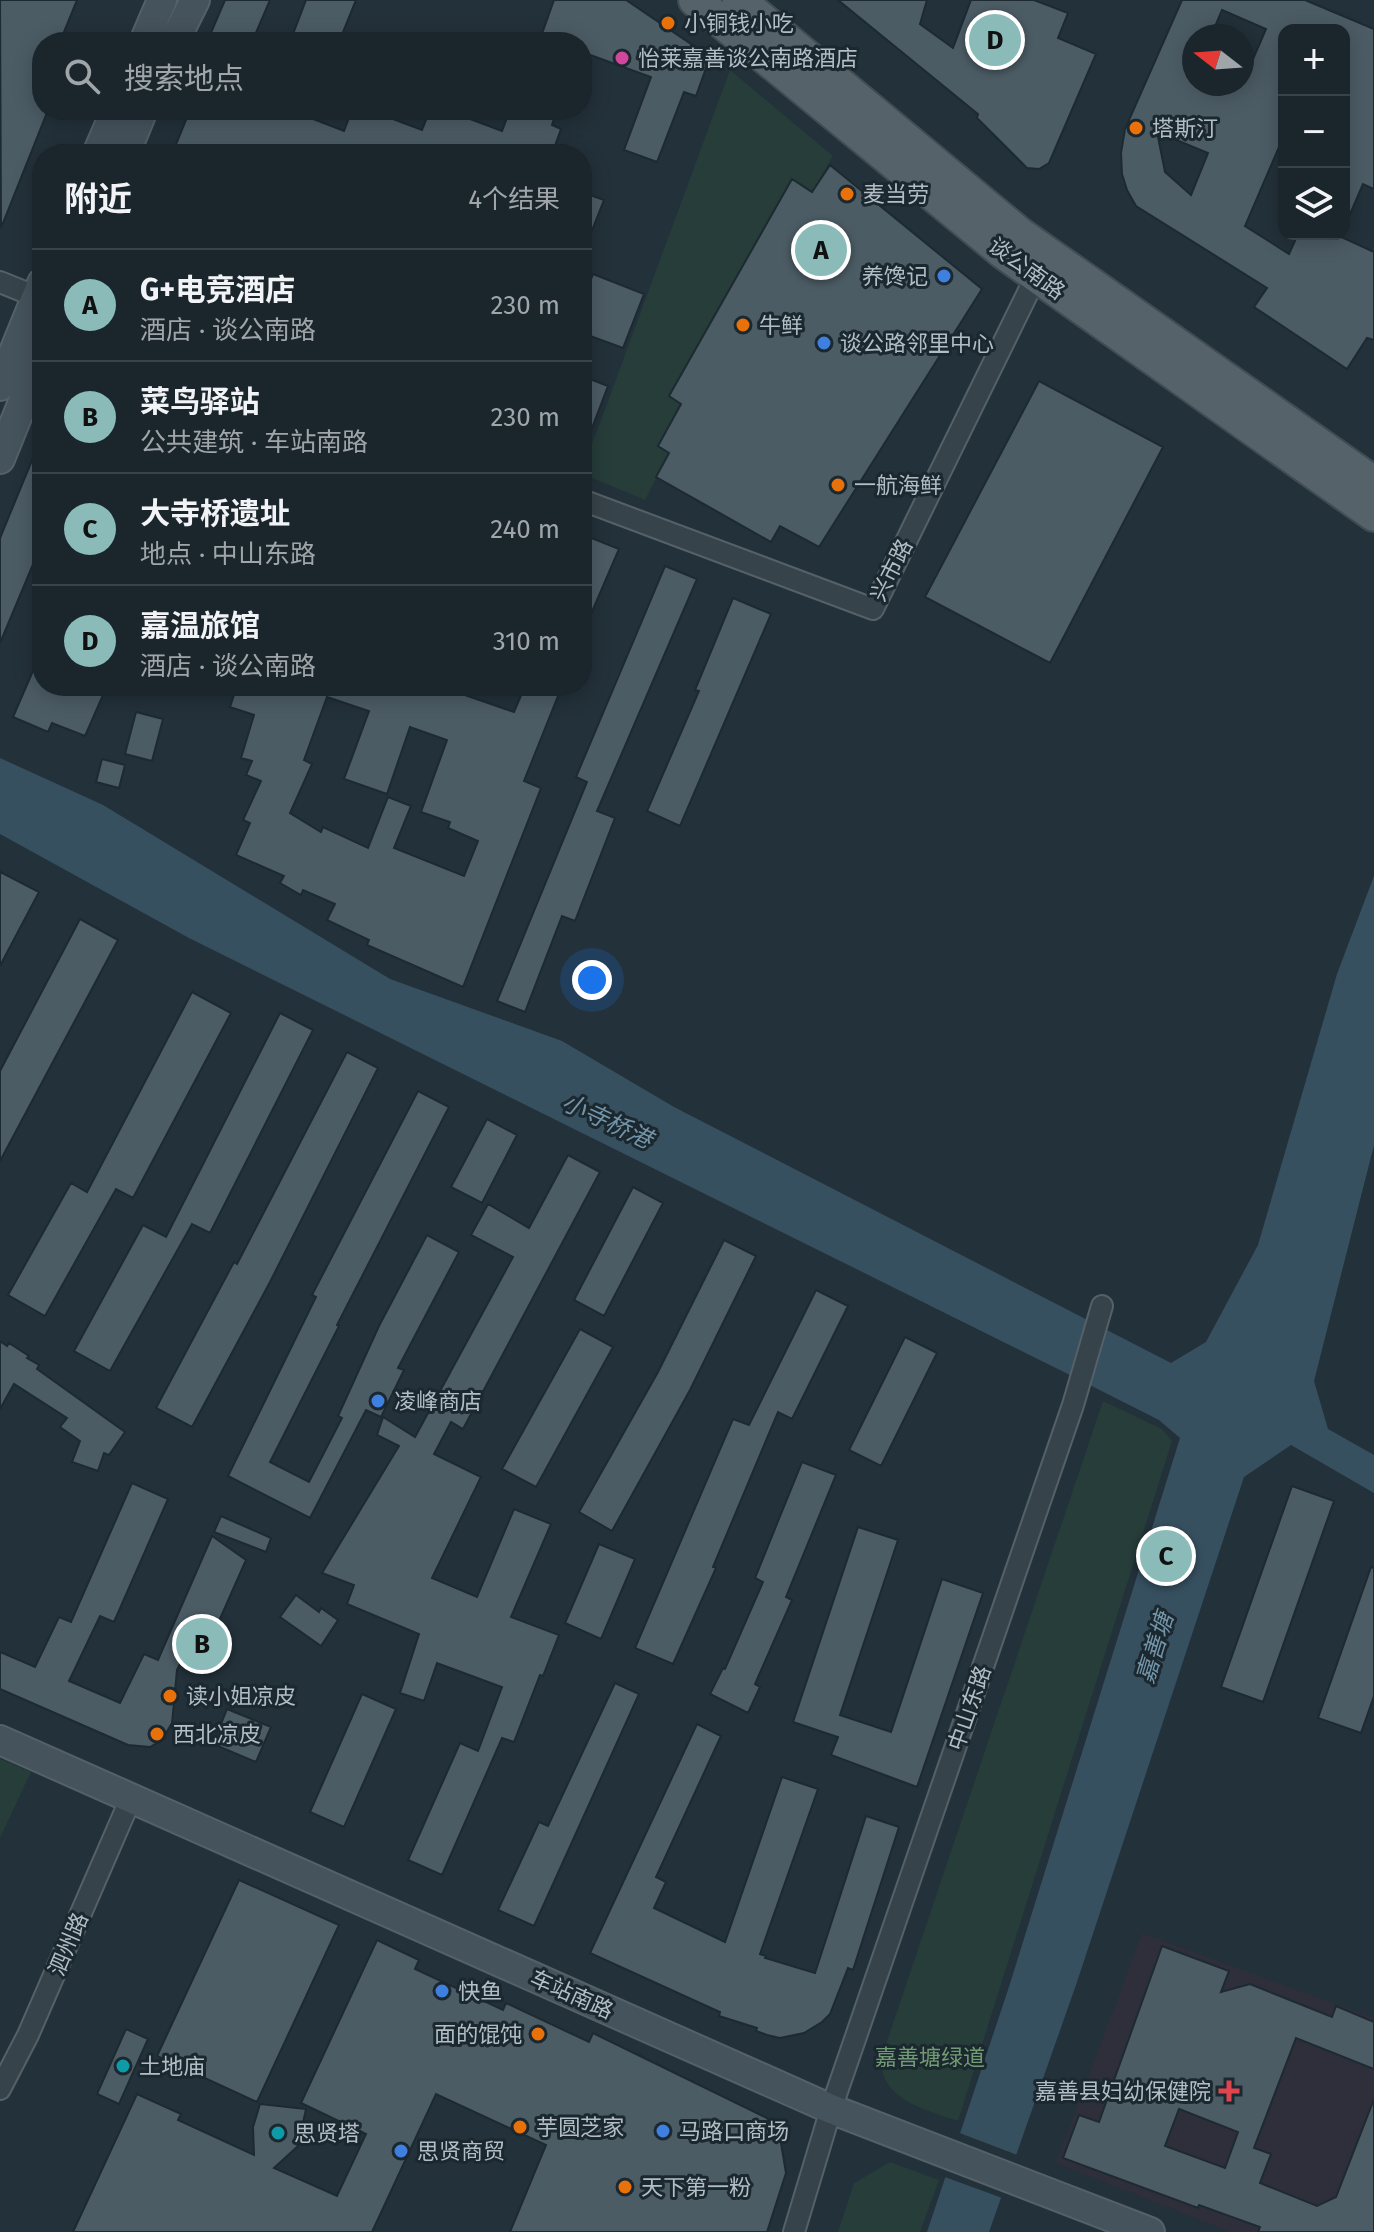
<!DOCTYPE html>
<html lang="zh">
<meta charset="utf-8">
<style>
:root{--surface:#1a252c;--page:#273138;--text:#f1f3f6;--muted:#9fa5a9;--line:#384248;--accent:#8bbbb9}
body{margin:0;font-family:"Fira Sans","Noto Sans SC",sans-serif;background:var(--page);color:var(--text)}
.controls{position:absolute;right:24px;top:24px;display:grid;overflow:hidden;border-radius:16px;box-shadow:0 4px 20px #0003}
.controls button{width:72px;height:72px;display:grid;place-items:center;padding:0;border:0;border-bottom:2px solid var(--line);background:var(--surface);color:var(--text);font:40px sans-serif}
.compass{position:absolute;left:1182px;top:24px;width:72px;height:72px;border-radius:50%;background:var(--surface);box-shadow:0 4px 20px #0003;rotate:287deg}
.you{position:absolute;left:592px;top:980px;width:28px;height:28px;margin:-20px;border:6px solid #fff;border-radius:50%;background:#1a73e8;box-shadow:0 0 0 12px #1a73e833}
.badge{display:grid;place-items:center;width:52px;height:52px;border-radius:50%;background:var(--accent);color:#111;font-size:26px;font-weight:700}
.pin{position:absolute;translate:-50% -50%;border:4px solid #fff;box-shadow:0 2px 8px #0006}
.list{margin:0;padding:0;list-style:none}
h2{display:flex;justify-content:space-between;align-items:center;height:104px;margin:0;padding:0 32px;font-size:34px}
h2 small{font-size:26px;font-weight:400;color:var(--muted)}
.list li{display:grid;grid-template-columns:52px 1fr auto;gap:24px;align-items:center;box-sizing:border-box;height:112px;padding:0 32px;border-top:2px solid var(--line)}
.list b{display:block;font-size:30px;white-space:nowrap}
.list p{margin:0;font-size:26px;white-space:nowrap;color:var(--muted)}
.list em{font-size:26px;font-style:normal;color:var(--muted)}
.icon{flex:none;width:44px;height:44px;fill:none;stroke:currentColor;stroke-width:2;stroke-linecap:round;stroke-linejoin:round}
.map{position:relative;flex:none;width:1374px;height:2232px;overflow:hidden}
.search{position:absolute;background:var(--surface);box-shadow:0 4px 20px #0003;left:32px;top:32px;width:560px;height:88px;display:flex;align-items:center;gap:20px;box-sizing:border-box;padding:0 28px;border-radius:32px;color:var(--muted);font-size:30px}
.panel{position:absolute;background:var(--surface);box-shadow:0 4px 20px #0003;left:32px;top:144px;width:560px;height:552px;border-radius:32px}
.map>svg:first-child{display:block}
.medical{fill:#2e2f3b}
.green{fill:#263d3a}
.water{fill:#375060}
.pier{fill:#23313a}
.building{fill:#4c5c65;stroke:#1e2a31;stroke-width:2;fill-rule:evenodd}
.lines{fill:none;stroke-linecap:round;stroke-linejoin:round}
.street-casing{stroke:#556168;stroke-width:24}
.secondary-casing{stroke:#556168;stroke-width:32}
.primary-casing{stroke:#404c53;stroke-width:36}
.street{stroke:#37434a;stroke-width:20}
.secondary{stroke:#45535d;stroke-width:28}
.primary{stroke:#55626a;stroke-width:32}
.food-dot{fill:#e8710a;stroke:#1c282f;stroke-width:3}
.hotel-dot{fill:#d1479c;stroke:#1c282f;stroke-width:3}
.shop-dot{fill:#3f7fe0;stroke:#1c282f;stroke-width:3}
.culture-dot{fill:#0f9aa8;stroke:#1c282f;stroke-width:3}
.health-dot{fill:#e0444e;stroke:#1c282f;stroke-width:3}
.labels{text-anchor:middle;stroke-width:6;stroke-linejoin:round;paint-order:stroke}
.poi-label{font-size:22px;fill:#b2bec6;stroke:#1c282f;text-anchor:start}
.street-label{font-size:22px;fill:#b2bec6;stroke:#1c282f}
.park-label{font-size:22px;fill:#719b72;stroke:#1c282f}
.water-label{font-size:24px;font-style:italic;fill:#7395a9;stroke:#1c282f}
</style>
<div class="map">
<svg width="1374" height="2232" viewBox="0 0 1374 2232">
<rect width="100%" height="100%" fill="#23313a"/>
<path class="medical" d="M1142 1933 1374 2018V2232H1230L1056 2163Z"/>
<path class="green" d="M730 70 833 156 812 192 791 179 669 396 681 404 658 446 669 453 645 500 585 475 591 447Z
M1103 1401 1162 1429 1172 1441 958 2121C932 2112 887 2102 882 2069 881 2064 883 2056 884 2050Z
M0 1759 31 1772 0 1838Z
M890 2162 939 2180 920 2232H838L854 2183Z"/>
<path class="water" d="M0 758 103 805 390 979 562 1041 674 1107 1171 1363 1206 1342 1258 1245 1337 974 1374 876V1145L1314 1381 1328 1429 1374 1455V1493L1291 1445 1244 1477 1077 1982 989 2232H927L1008 1990 1180 1438 1159 1420 1068 1374 189 938 0 834Z"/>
<path class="pier" d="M957 2132 1020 2156 1005 2199 942 2176Z"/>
<path class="building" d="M0 0H77L60 42H42V110H48L1 228Z
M225 0H270L252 42H207Z
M306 0H356L339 42H290Z
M554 0H626L710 57 696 96 684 92 657 162 624 150 651 77 582 52V42H539Z
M838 0H927L920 24 953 48 971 0H1034L1068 13 1058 38 1096 54 1049 163 1039 169 1027 168 977 118 978 114Z
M1182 0H1305L1374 29V189L1363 184 1344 228V30H1284V149L1279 147 1245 226 1289 254 1298 234H1335L1374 252V340L1367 338 1347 369 1254 307 1267 288 1136 206 1127 190 1122 174 1121 153 1125 129ZM1222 10 1266 29 1247 73 1242 71V84H1194V36H1211ZM1157 132 1208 153 1191 195 1165 172Z
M190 110H290L344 131 352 110H369L422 130 430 110H446L502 131 510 110H557L552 125 561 129 552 154H172Z
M830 165 982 289 819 547 780 526 771 542 656 477 669 453 658 446 681 404 669 396 792 179 812 192Z
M582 192 604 200 583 253H582Z
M593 274 644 294 623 348 582 333V303Z
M582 376 608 386 584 449H582Z
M1039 381 1163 447 1050 663 925 597Z
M42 436V543L0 643V538Z
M589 537 619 549 582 635V554Z
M665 566 697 579 597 811 615 818 575 921 562 916 525 1012 497 1001 587 782 576 777Z
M733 598 771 614 680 826 647 811 699 691 695 690Z
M42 650V686H107L85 736 52 723 48 732 13 717Z
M237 686H439L514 712 525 686H562L524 781 541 788 463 987 367 945 369 940 327 920 335 904 303 890 301 895 280 883 284 876 236 855 250 823 243 820 261 781 246 775 252 761 241 758 254 715 230 707ZM327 697 369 711 344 779 387 794 410 727 447 740 421 812 450 822 448 828 478 841 464 876 394 848 411 806 388 797 368 848 323 827 321 832 290 813 312 764 304 760Z
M136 712 163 719 152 761 125 754Z
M102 759 125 765 119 788 96 782Z
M0 872 39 892 0 966Z
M80 919 118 940 0 1161V1071Z
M192 992 231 1013 133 1198 116 1189 45 1316 8 1295 71 1183 87 1192Z
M280 1013 313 1030 210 1233 192 1224 110 1371 74 1351 143 1225 166 1237Z
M347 1052 378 1068 270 1282 192 1427 156 1408 234 1262 237 1264Z
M418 1091 449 1107 337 1325 339 1326 270 1462 309 1482 342 1418 338 1416 379 1326 427 1235 459 1252 398 1368 404 1370 381 1417 366 1410 310 1518 228 1476 316 1297 312 1295Z
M487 1119 517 1135 482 1203 451 1187Z
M568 1155 600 1172 463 1429 451 1422 434 1454 481 1477 432 1578 477 1597 514 1509 551 1524 511 1617 559 1635 543 1676 540 1675 514 1742 502 1738 442 1875 408 1860 460 1743 478 1751 502 1687 437 1663 424 1701 400 1693 419 1634 347 1604 354 1585 322 1573 399 1446 377 1435 383 1417 415 1437 513 1257 471 1235 488 1204 529 1228Z
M633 1187 663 1203 604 1316 574 1300Z
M724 1240 756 1256 690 1390 612 1531 579 1512 658 1372Z
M816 1290 848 1306 792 1419 778 1412 713 1567 716 1568 673 1664 635 1648 733 1419 749 1425Z
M580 1329 613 1347 536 1487 502 1469Z
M905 1337 937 1353 881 1466 849 1450Z
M0 1341 7 1346 9 1343 29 1356 27 1358 39 1365 37 1369 125 1432 109 1455 104 1453 98 1471 72 1462 80 1441 60 1427 67 1418 14 1384 0 1409Z
M802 1462 836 1475 786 1597 792 1600 755 1684 760 1687 748 1713 710 1694 723 1668 725 1669 763 1582 755 1578Z
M132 1483 168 1499 114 1622 100 1616 69 1681 120 1703 144 1654 158 1660 212 1536 246 1560 204 1655 188 1648 177 1670 172 1723 162 1740 150 1747 128 1745 0 1689V1652L35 1667 59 1617 71 1622Z
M1292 1486 1334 1501 1263 1702 1221 1687Z
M221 1516 271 1538 266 1552 214 1532Z
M858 1527 898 1540 840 1715 891 1732 942 1579 983 1593 917 1787 831 1755 838 1737 793 1722Z
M599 1544 635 1559 601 1639 565 1623Z
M1371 1567 1374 1568V1696L1361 1733 1318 1718Z
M296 1595 319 1612 321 1608 338 1620 321 1646 280 1617Z
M615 1683 639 1694 534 1926 498 1910 539 1822 548 1826Z
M362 1694 396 1709 344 1827 310 1812Z
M227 1709 271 1727 256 1762 213 1744Z
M697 1724 721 1736 656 1877 666 1882 654 1908 725 1942 782 1777 818 1789 760 1954 766 1956 765 1958 815 1973 866 1816 899 1827 853 1970 848 1968 830 2014 822 2022 804 2033 780 2038 767 2035 756 2031 757 2028 719 2016 720 2012 590 1953Z
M239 1880 339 1925 257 2102 157 2056Z
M377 1940 419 1960 415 1969 503 2010 506 2003 589 2042 593 2033 767 2118 781 2143 786 2173 767 2232H510L546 2145 436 2094 372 2232H73L137 2094 181 2114 178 2120 254 2155 253 2127 260 2104 306 2109 298 2146 274 2168 337 2196 366 2134 301 2103Z
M1162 1946 1229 1971 1221 1992 1250 1984 1332 2017 1336 2006 1374 2022V2069L1296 2038 1254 2148 1271 2154 1260 2183 1317 2206 1336 2197 1374 2099V2232H1258L1260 2227 1199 2205 1198 2208 1063 2158 1079 2115 1099 2122ZM1179 2109 1238 2132 1225 2168 1165 2146Z
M126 2029 148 2039 119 2104 97 2094Z"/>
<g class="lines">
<g class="street-casing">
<path id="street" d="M0 282 42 299
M582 500 873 609 1040 268
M0 2089 28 2035 131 1798
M794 2232 831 2109 1073 1405 1102 1306"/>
</g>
<g class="secondary-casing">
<path id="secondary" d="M144 42 162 0
M174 42 195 0
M97 154 116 110
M125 154 143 110
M0 386 42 283
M0 459 42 355
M0 1740 831 2109 1150 2232"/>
</g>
<g class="primary-casing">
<path id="primary" d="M695 0 1004 253 1374 515
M739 0 1020 234 1374 483"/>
</g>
<use href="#street" class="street"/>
<use href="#secondary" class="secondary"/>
<use href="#primary" class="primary"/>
</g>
<g class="food-dot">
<circle cx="668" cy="23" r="8"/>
<circle cx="1136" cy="128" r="8"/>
<circle cx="847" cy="194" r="8"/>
<circle cx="743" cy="325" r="8"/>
<circle cx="838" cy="485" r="8"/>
<circle cx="170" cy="1696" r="8"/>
<circle cx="157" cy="1734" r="8"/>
<circle cx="538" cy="2034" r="8"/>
<circle cx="520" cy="2127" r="8"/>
<circle cx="625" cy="2187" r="8"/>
</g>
<circle class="hotel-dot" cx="622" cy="58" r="8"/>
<g class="shop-dot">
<circle cx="944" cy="276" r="8"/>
<circle cx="824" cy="343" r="8"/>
<circle cx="378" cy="1401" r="8"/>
<circle cx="442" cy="1991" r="8"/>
<circle cx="663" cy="2131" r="8"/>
<circle cx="401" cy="2151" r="8"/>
</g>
<g class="culture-dot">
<circle cx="123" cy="2066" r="8"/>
<circle cx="278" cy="2133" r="8"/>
</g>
<path class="health-dot" d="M1225 2079h8v8h8v8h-8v8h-8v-8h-8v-8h8z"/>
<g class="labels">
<g class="poi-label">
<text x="684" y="31">小铜钱小吃</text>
<text x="638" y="66">怡莱嘉善谈公南路酒店</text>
<text x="1152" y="136">塔斯汀</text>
<text x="863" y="202">麦当劳</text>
<text x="928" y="284" text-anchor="end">养馋记</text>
<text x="759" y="333">牛鲜</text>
<text x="840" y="351">谈公路邻里中心</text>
<text x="854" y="493">一航海鲜</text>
<text x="394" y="1409">凌峰商店</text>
<text x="186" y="1704">读小姐凉皮</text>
<text x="173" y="1742">西北凉皮</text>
<text x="458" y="1999">快鱼</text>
<text x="522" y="2042" text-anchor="end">面的馄饨</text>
<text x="139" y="2074">土地庙</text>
<text x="1211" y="2099" text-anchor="end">嘉善县妇幼保健院</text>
<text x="536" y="2135">芋圆芝家</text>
<text x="679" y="2139">马路口商场</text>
<text x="294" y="2141">思贤塔</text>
<text x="417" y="2159">思贤商贸</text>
<text x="641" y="2195">天下第一粉</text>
</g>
<g class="street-label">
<text transform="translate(1027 268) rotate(36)" y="8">谈公南路</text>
<text transform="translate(891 570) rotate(-63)" y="8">兴市路</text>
<text transform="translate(969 1708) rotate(-71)" y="8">中山东路</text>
<text transform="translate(68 1944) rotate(-67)" y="8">泗州路</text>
<text transform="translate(572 1994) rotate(24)" y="8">车站南路</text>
</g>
<g class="park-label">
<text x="930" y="2065">嘉善塘绿道</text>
</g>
<g class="water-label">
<text transform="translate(607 1121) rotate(25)" y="8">小寺桥港</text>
<text transform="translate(1155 1648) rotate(-73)" y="8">嘉善塘</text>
</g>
</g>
</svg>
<div class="controls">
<button>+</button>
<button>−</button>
<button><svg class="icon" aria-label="layers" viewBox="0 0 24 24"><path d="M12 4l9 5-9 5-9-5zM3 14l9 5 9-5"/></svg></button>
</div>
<svg class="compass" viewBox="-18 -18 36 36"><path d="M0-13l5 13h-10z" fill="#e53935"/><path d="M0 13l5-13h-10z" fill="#9fa5a9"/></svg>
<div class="you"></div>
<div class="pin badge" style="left:821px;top:250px">A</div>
<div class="pin badge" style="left:202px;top:1644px">B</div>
<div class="pin badge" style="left:1166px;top:1556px">C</div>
<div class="pin badge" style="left:995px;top:40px">D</div>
<div class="search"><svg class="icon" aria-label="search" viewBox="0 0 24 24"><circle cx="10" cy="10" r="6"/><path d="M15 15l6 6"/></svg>搜索地点</div>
<section class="panel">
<h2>附近<small>4个结果</small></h2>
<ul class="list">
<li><span class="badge">A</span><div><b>G+电竞酒店</b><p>酒店 · 谈公南路</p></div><em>230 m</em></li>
<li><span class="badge">B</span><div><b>菜鸟驿站</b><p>公共建筑 · 车站南路</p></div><em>230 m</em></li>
<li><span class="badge">C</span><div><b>大寺桥遗址</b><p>地点 · 中山东路</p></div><em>240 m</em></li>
<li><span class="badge">D</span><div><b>嘉温旅馆</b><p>酒店 · 谈公南路</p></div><em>310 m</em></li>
</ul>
</section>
</div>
